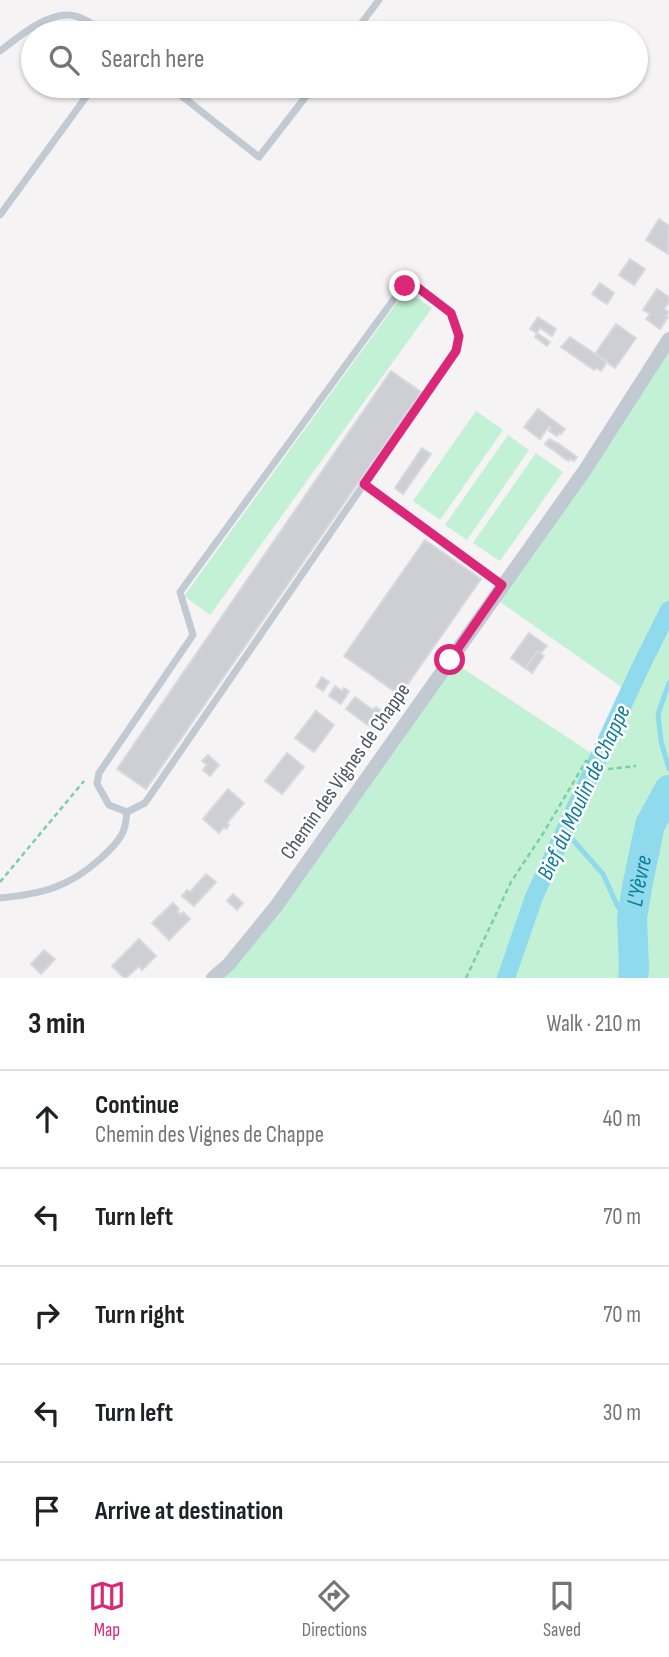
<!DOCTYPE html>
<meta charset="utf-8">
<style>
:root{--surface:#fff;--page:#f6f6f6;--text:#202124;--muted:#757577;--line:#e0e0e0;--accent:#db2777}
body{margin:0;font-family:"Sofia Sans Condensed",sans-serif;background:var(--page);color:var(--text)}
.stop{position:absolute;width:21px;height:21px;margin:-16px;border:5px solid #db2777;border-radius:50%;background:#fff}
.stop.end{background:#db2777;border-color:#fff;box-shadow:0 2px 7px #0008}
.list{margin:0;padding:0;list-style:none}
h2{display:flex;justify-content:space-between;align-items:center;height:91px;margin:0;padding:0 28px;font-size:30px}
h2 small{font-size:23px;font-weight:400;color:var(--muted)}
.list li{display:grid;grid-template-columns:46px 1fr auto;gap:21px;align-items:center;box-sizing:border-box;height:98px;padding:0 28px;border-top:2px solid var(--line)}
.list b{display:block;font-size:26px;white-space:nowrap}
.list p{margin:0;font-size:23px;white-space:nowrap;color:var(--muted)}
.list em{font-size:23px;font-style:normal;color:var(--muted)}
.icon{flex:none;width:38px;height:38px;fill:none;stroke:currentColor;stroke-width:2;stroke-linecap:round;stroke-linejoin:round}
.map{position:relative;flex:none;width:669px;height:978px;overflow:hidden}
.search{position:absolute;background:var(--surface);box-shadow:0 2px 5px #0004;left:21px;right:21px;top:21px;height:77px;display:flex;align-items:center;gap:18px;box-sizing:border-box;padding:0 24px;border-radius:38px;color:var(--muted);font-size:26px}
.sheet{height:581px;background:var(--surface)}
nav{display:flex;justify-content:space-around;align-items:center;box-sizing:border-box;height:98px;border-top:2px solid var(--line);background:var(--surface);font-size:19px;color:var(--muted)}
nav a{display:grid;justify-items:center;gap:4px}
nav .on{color:var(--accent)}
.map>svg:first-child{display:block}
.green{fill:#c3f1d5}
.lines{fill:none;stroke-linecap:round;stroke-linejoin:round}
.stream{stroke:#90daee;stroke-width:5}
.canal{stroke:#90daee;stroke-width:18}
.river{stroke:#90daee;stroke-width:30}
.building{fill:#cdcfd5;stroke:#d7d9de;stroke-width:2}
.path{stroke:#7ad0a6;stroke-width:2.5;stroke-dasharray:5 3.5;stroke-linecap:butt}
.lane{stroke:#c1cad2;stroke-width:7}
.street{stroke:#c1cad2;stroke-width:14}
.route{stroke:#db2777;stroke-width:9}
.labels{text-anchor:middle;stroke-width:5;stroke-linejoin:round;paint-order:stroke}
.street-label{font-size:21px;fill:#4a5661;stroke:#fff}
.water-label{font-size:23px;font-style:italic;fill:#0c7c9b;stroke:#fff}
</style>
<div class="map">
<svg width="669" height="978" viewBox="0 0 669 978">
<rect width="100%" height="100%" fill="#f5f3f3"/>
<path class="green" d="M406 290 432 308 210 615 184 596Z
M669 339V978H213L229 964 450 660 594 755 623 688 493 597Z
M476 411 503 430 440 520 413 501Z
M508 435 529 450 467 540 445 525Z
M536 453 563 472 500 561 473 543Z"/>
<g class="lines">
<path class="stream" d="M669 683 658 714 661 741 669 769
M565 831 603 874 617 905 632 926"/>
<path class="canal" d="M506 978 534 897 641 666 669 610"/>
<path class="river" id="s1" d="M633 978 634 968 632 918 637 887 650 825 669 790"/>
</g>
<path class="building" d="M659 219 669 226 668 254 646 240Z
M630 259 645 269 634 285 619 275Z
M600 283 614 293 607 304 592 294Z
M657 289 669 297V302L664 309 669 312 666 316 668 317 660 329 646 319 650 314 643 310Z
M538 317 556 329 552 336 540 328 537 333 530 329Z
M616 324 636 338 615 368 595 354Z
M537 333 550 342 547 346 535 337Z
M570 337 607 362 601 371 596 368 594 370 561 347Z
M391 371 421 392 146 789 117 769Z
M538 409 565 429 561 434 559 433 557 436 549 431 551 427 549 426 540 439 524 427Z
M549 439 559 444 577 457 574 461 570 459 568 461 545 444Z
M422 448 431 454 403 494 395 488Z
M425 540 481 579 400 695 344 656Z
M529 633 547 646 541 653 538 651 525 668 511 658Z
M538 651 544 656 532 673 525 668Z
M322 677 329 682 323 691 316 686Z
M335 686 342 691 344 688 349 691 341 704 329 696Z
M355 697 373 710 376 707 383 712 372 728 346 709Z
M316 711 334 725 314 752 295 738Z
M287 753 304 767 282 794 265 781Z
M208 755 219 765 210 776 203 770 207 765 202 761Z
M228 789 244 803 227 823 229 825 226 829 224 827 219 833 203 819Z
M206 874 216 882 194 906 182 896 187 890 190 892Z
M233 894 243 903 237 910 227 901Z
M173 903 179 909 177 911 181 915 183 912 190 919 169 940 152 923Z
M139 939 156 956 142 970 139 966 126 978H124L112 966Z
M44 950 55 959 41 974 31 964Z"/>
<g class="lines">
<path class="path" d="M0 882 84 781
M466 978 511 882 544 832 586 761 609 769 636 766"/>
<path class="lane" d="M354 33 379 0
M0 51C19 37 44 14 69 15 83 16 94 25 104 33
M169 86 259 157 314 86
M0 215 94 86
M405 286 417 287 451 313 459 336 456 350 145 803 127 812 109 805 97 784 99 773 193 635 180 592 399 292Z
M364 484 502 585
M0 898C42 894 69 887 100 859 109 851 121 840 124 829 126 824 126 818 127 812"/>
<path class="street" d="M213 978 229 964 277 905 585 470 669 339"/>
</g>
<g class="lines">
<path class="route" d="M405 286 417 287 451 313 459 336 456 351 364 484 502 585 450 660"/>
</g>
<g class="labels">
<g class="street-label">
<text transform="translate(345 771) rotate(-55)" y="7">Chemin des Vignes de Chappe</text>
</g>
<g class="water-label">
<text transform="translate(583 792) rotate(-65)" y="8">Bief du Moulin de Chappe</text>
<text dy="8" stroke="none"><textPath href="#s1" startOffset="98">L'Yèvre</textPath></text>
</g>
</g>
</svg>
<div class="stop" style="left:450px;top:660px"></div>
<div class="stop end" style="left:405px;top:286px"></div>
<div class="search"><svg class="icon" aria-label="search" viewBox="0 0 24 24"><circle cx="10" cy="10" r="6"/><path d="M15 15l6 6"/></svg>Search here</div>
</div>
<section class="sheet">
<h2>3 min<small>Walk · 210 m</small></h2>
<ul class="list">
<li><svg class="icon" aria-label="ahead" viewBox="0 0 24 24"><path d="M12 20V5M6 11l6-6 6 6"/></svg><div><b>Continue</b><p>Chemin des Vignes de Chappe</p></div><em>40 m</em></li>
<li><svg class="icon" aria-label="left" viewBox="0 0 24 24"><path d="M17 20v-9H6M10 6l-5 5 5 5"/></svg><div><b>Turn left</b></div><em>70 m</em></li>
<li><svg class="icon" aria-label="right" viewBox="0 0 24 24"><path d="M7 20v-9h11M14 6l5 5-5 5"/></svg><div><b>Turn right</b></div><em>70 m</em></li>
<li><svg class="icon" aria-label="left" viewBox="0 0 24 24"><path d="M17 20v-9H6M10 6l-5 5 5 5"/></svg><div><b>Turn left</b></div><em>30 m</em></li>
<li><svg class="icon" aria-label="arrive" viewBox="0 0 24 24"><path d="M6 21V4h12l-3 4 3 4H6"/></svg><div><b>Arrive at destination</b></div></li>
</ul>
</section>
<nav>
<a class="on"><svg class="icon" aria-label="map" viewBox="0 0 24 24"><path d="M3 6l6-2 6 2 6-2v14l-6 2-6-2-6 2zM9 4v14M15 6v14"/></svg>Map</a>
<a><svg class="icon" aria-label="directions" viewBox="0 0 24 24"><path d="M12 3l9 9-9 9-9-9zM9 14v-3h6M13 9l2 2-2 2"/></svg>Directions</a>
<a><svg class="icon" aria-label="saved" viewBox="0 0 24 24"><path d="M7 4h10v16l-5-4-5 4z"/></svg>Saved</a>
</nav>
